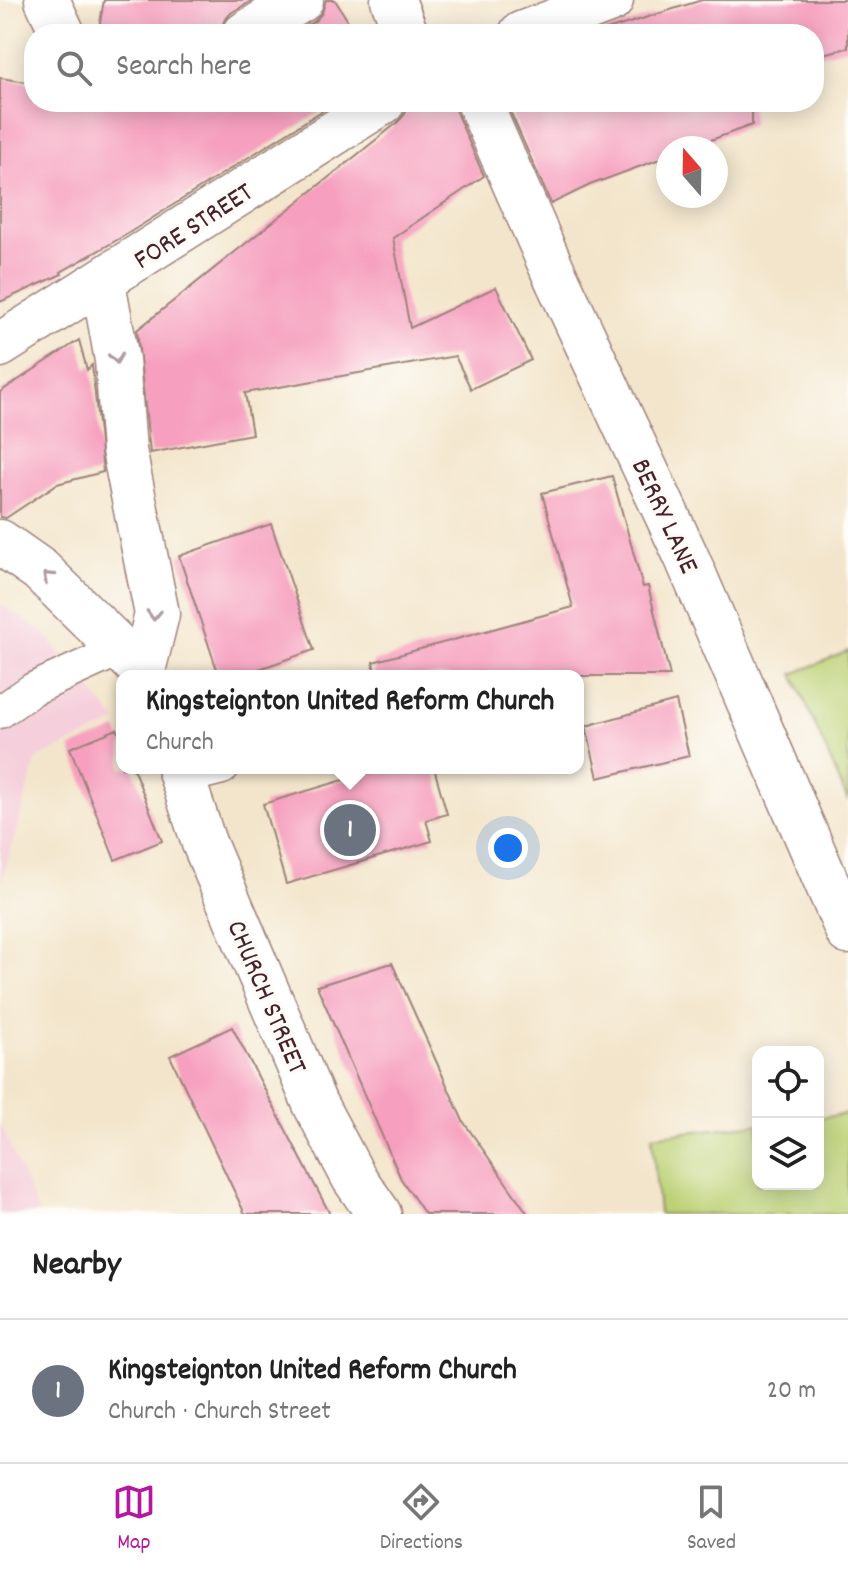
<!DOCTYPE html>
<meta charset="utf-8">
<style>
:root{--surface:#fff;--page:#f6f6f6;--text:#222;--muted:#767676;--line:#e0e0e0;--accent:#b5179e}
body{margin:0;font-family:Dekko,sans-serif;background:var(--page);color:var(--text)}
.controls{position:absolute;right:24px;bottom:24px;display:grid;overflow:hidden;border-radius:16px;box-shadow:0 4px 20px #0003}
.controls button{width:72px;height:72px;display:grid;place-items:center;padding:0;border:0;border-bottom:2px solid var(--line);background:var(--surface);color:var(--text);font:40px sans-serif}
.compass{position:absolute;left:656px;top:136px;width:72px;height:72px;border-radius:50%;background:var(--surface);box-shadow:0 4px 20px #0003;rotate:340deg}
.you{position:absolute;left:508px;top:848px;width:28px;height:28px;margin:-20px;border:6px solid #fff;border-radius:50%;background:#1a73e8;box-shadow:0 0 0 12px #1a73e833}
.badge{display:grid;place-items:center;width:52px;height:52px;border-radius:50%;background:var(--accent);color:#fff;font-size:26px;font-weight:700}
.pin{position:absolute;translate:-50% -50%;border:4px solid #fff;box-shadow:0 2px 8px #0006}
.popup{position:absolute;left:116px;top:670px;width:468px;height:104px;box-sizing:border-box;display:grid;place-content:center;border-radius:16px;background:var(--surface);filter:drop-shadow(0 2px 6px #0005);font-size:26px;white-space:nowrap;color:var(--muted)}
.popup b{font-size:30px;color:var(--text)}
.popup::after{content:'';position:absolute;left:50%;top:100%;margin-left:-16px;border:16px solid transparent;border-top-color:var(--surface)}
.list{margin:0;padding:0;list-style:none}
h2{display:flex;justify-content:space-between;align-items:center;height:104px;margin:0;padding:0 32px;font-size:34px}
h2 small{font-size:26px;font-weight:400;color:var(--muted)}
.list li{display:grid;grid-template-columns:52px 1fr auto;gap:24px;align-items:center;box-sizing:border-box;height:144px;padding:0 32px;border-top:2px solid var(--line)}
.list b{display:block;font-size:30px;white-space:nowrap}
.list p{margin:0;font-size:26px;white-space:nowrap;color:var(--muted)}
.list em{font-size:26px;font-style:normal;color:var(--muted)}
.icon{flex:none;width:44px;height:44px;fill:none;stroke:currentColor;stroke-width:2;stroke-linecap:round;stroke-linejoin:round}
.map{position:relative;flex:none;width:848px;height:1214px;overflow:hidden}
.search{position:absolute;background:var(--surface);box-shadow:0 4px 20px #0003;left:24px;right:24px;top:24px;height:88px;display:flex;align-items:center;gap:20px;box-sizing:border-box;padding:0 28px;border-radius:32px;color:var(--muted);font-size:30px}
.sheet{height:248px;background:var(--surface)}
nav{display:flex;justify-content:space-around;align-items:center;box-sizing:border-box;height:112px;border-top:2px solid var(--line);background:var(--surface);font-size:22px;color:var(--muted)}
nav a{display:grid;justify-items:center;gap:4px}
nav .on{color:var(--accent)}
.map>svg:first-child{display:block}
.built{fill:#f5cfdb}
.green{fill:#bcd175;stroke:#837850;stroke-width:2}
.building{fill:#f69fbe}
.lines{fill:none;stroke-linecap:round;stroke-linejoin:round}
.lane-casing{stroke:#9e827b;stroke-width:35}
.street-casing{stroke:#9e827b;stroke-width:47}
.lane{stroke:#fff;stroke-width:32}
.street{stroke:#fff;stroke-width:44}
.oneway{stroke:#ae9aa0}
.labels{text-anchor:middle;stroke-width:7;stroke-linejoin:round;paint-order:stroke}
.street-label{font-size:28px;fill:#4a1f2b;stroke:#fdfcf7}
</style>
<div class="map">
<svg width="848" height="1214" viewBox="0 0 848 1214">
<rect width="100%" height="100%" fill="#fdfcf7"/>
<filter id="ink" filterUnits="userSpaceOnUse"><feTurbulence type="fractalNoise" baseFrequency=".0125" numOctaves="2"/><feDisplacementMap in="SourceGraphic" scale="16" xChannelSelector="R" yChannelSelector="G"/><feConvolveMatrix kernelMatrix="1 2 1 2 8 2 1 2 1" color-interpolation-filters="sRGB"/></filter>
<filter id="wash" filterUnits="userSpaceOnUse"><feTurbulence type="fractalNoise" baseFrequency=".006" numOctaves="4" result="noise"/><feDisplacementMap in="SourceGraphic" scale="32" xChannelSelector="R" yChannelSelector="G"/><feGaussianBlur stdDeviation="1.8" result="paint"/><feColorMatrix in="noise" values="0 0 0 0 0 0 0 0 0 0 0 0 0 0 0 0 0 1.4 0 .05"/><feComposite in="paint" operator="in"/></filter>
<g filter="url(#wash)">
<rect width="100%" height="100%" fill="#f3e5cb"/>
<path class="built" d="M0 603 43 632 118 722 37 758 0 886Z
M0 1123 39 1214H0Z"/>
<path class="green" d="M848 651V801L793 674Z
M848 1114V1214H659L652 1136 758 1124V1184H818V1118Z"/>
<g id="blocks">
<path class="building" d="M104 0H253L231 13 224 21 220 34H98Z
M326 0H335L356 34H293L315 21 322 13Z
M702 0H848V48L814 56V34H594Z
M0 78 34 83V102H336L124 236 61 272 62 274 0 302Z
M408 102H454L456 112 484 176 393 238 410 328 496 287 531 360 471 389 455 356 245 393 252 434 150 453 137 330 397 123 405 114Z
M506 102H752V125L689 148H668V156L590 185 551 204Z
M79 340 87 370 92 365 103 472 57 484 6 518 0 517V392Z
M612 476 643 587 648 586 670 676H375L373 662 573 607 542 493Z
M271 524 314 650 239 676H219L179 556Z
M676 701 689 756 598 778 586 726Z
M117 729 122 741V768H133L162 841 115 860 70 748Z
M384 768H434L447 814 426 820 432 841 286 884 263 804Z
M392 963 463 1121 528 1214H425L401 1179 317 986Z
M232 1027 330 1214H245L170 1056Z"/>
</g>
</g>
<g filter="url(#ink)">
<use href="#blocks" fill-opacity="0" stroke="#9e827b" stroke-width="2"/>
<g class="lines">
<g class="lane-casing">
<path id="lane" d="M0 712 33 689 121 649
M183 778 222 768"/>
</g>
<g class="street-casing">
<path id="street" d="M47 0 63 34
M393 0 406 34
M245 34 301 0
M521 34 611 0
M479 102 553 271 686 556 848 932
M103 282 117 360 124 450 157 614 143 671
M0 345 383 102
M0 542 40 570 143 671 145 676
M179 768 204 843 315 1104 354 1178 379 1214"/>
</g>
<use href="#lane" class="lane"/>
<use href="#street" class="street"/>
</g>
<defs><path id="oneway-chevron" d="M-2-3.5L2.5 0L-2 3.5" fill="none" stroke-width="1.6" stroke-linecap="round" stroke-linejoin="round" transform="scale(2)"/></defs>
<g class="oneway">
<use href="#oneway-chevron" transform="translate(116 358) rotate(82)"/>
<use href="#oneway-chevron" transform="translate(48 577) rotate(-137)"/>
<use href="#oneway-chevron" transform="translate(154 615) rotate(92)"/>
</g>
</g>
<g class="labels">
<g class="street-label">
<text transform="translate(192 224) rotate(-33)" y="10">FORE STREET</text>
<text transform="translate(667 515) rotate(65)" y="10">BERRY LANE</text>
<text transform="translate(269 996) rotate(67)" y="10">CHURCH STREET</text>
</g>
</g>
</svg>
<div class="controls">
<button><svg class="icon" aria-label="locate" viewBox="0 0 24 24"><circle cx="12" cy="12" r="6"/><path d="M12 2v4M12 18v4M2 12h4M18 12h4"/></svg></button>
<button><svg class="icon" aria-label="layers" viewBox="0 0 24 24"><path d="M12 4l9 5-9 5-9-5zM3 14l9 5 9-5"/></svg></button>
</div>
<svg class="compass" viewBox="-18 -18 36 36"><path d="M0-13l5 13h-10z" fill="#e53935"/><path d="M0 13l5-13h-10z" fill="#767676"/></svg>
<div class="you"></div>
<div class="pin badge" style="left:350px;top:830px;background:#6b7280">1</div>
<div class="popup"><b>Kingsteignton United Reform Church</b>Church</div>
<div class="search"><svg class="icon" aria-label="search" viewBox="0 0 24 24"><circle cx="10" cy="10" r="6"/><path d="M15 15l6 6"/></svg>Search here</div>
</div>
<section class="sheet">
<h2>Nearby<small></small></h2>
<ul class="list">
<li><span class="badge" style="background:#6b7280">1</span><div><b>Kingsteignton United Reform Church</b><p>Church · Church Street</p></div><em>20 m</em></li>
</ul>
</section>
<nav>
<a class="on"><svg class="icon" aria-label="map" viewBox="0 0 24 24"><path d="M3 6l6-2 6 2 6-2v14l-6 2-6-2-6 2zM9 4v14M15 6v14"/></svg>Map</a>
<a><svg class="icon" aria-label="directions" viewBox="0 0 24 24"><path d="M12 3l9 9-9 9-9-9zM9 14v-3h6M13 9l2 2-2 2"/></svg>Directions</a>
<a><svg class="icon" aria-label="saved" viewBox="0 0 24 24"><path d="M7 4h10v16l-5-4-5 4z"/></svg>Saved</a>
</nav>
